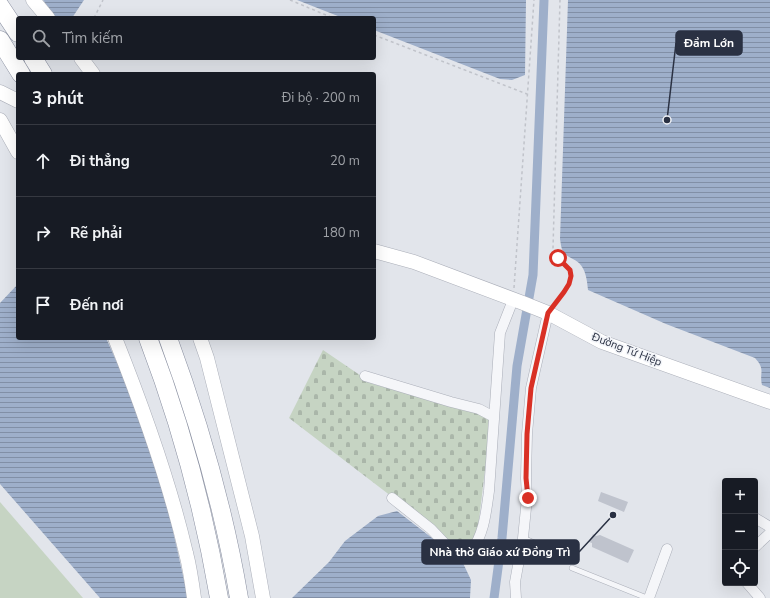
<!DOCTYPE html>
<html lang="vi">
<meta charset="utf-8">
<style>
:root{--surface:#171b24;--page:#242831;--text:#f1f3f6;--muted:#9ea1a6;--line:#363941}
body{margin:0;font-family:"Nunito Sans",sans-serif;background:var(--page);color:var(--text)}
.controls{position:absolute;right:12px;bottom:12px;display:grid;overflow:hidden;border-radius:4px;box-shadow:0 4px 16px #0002}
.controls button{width:36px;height:36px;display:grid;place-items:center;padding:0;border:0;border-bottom:1px solid var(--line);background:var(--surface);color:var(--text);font:20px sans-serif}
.stop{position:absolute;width:12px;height:12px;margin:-9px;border:3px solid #d93025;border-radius:50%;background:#fff}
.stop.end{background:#d93025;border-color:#fff;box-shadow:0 1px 4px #0008}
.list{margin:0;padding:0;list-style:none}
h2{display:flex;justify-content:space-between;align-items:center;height:52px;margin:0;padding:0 16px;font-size:17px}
h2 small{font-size:13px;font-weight:400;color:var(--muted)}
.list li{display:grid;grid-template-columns:26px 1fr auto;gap:12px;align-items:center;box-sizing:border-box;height:72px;padding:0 16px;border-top:1px solid var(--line)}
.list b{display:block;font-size:15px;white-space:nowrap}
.list em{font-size:13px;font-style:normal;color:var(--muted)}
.icon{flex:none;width:22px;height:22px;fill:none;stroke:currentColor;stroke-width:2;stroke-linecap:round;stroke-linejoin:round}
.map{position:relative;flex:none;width:770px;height:598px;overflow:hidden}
.search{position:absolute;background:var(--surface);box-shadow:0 4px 16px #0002;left:16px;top:16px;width:360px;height:44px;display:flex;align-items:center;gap:10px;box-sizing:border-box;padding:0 14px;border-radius:4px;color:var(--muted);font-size:15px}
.panel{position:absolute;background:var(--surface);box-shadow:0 4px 16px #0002;left:16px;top:72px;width:360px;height:268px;border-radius:4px}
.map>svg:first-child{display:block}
.grass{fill:#c6d4c3}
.cemetery{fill:url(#cemetery-stones)}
.water{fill:url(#water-rules)}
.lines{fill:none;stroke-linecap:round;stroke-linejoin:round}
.canal{stroke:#9eafca;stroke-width:9}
.building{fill:#bfc3cd}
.lane-casing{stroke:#abafb9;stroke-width:6}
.street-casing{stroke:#abafb9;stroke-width:11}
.secondary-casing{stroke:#abafb9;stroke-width:15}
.highway-casing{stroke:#8a90a1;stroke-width:19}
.path{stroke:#c0c3ca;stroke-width:1.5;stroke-dasharray:3 3;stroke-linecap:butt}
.lane{stroke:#f5f6f9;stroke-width:5}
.street{stroke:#f5f6f9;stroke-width:10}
.secondary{stroke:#fff;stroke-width:14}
.highway{stroke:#fff;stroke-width:18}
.route{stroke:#d93025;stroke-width:5}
.labels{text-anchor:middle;stroke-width:3;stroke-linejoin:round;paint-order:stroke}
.street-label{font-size:11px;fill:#2a3143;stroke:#f2f4f8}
.leader{fill:none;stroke:#2a3143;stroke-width:1.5}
.callout-dot{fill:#2a3143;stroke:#f2f4f8;stroke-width:1.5}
.callout{fill:#2a3143;stroke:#2a3143;stroke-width:1.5}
.callout-label{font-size:12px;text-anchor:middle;font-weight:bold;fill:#fff}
</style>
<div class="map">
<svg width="770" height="598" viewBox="0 0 770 598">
<defs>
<pattern id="cemetery-stones" width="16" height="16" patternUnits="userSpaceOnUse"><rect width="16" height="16" fill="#c6d4c3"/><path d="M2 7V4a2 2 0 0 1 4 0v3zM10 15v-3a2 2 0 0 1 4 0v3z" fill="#aab6a9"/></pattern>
<pattern id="water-rules" width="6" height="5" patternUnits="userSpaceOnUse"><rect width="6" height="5" fill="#9eafca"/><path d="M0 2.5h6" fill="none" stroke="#818fa6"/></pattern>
</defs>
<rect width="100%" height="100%" fill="#e2e5eb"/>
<path class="grass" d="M0 502 83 598H0Z"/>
<path class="cemetery" d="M323 350 373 384 474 412 491 421 477 536 469 550 455 545 289 418Z"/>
<path class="water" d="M43 0H84L72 18H56Z
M297 0H526L525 75 512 80 500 79 374 30V18H343Z
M568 0H770V388L762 385C759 372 766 370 755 358L666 324 588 290C587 280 586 270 579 263 575 259 569 258 565 254 561 250 561 244 560 239Z
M18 284V338H106L135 403 165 495 188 598H100L0 484V303Z
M397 511 462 561 471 580 470 598H292L329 562 345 541 378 516Z"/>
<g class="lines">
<path class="canal" d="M494 598 502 538 517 366 533 275 544 0"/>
</g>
<path class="building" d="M601 492 628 502 624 512 598 501Z
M593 534 596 536 600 535 634 550 628 563 592 547V543L589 542Z"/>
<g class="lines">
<g class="lane-casing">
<path id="lane" d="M523 538 567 557
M572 568 647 598"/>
</g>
<g class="street-casing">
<path id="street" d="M365 376 451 402 479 409 494 417
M392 498 431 529 450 549 462 553H470C484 535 486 513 489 491L500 333 513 300
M755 518 770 527
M755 547 770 533
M747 583 760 598
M516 598 515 582 523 538 527 498 526 478 527 434 531 388 548 313
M649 598 667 549"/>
</g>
<g class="secondary-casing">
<path id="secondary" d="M33 0 48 18
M81 58 93 74
M0 92 18 101
M0 120 18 152
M374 251 414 262 523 303 548 313 602 342 770 402
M115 338C143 408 169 480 186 553 190 568 192 583 194 598
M200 338 207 358 252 536 263 598"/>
</g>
<g class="highway-casing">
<path id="highway" d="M0 6 18 33
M0 40 21 74
M33 58 43 74
M148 338C180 422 204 510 219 598
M168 338C199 422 224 509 239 598"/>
</g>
<path class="path" d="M290 0 333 18
M94 18 103 0
M374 35 527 94
M514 288 534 0
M555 304C564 292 579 276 564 263 558 258 554 255 553 248L560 0"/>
<use href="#lane" class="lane"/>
<use href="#street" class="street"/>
<use href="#secondary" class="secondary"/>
<use href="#highway" class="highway"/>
</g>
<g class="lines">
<path class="route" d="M528 498 526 478 527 434 531 388 548 313 564 292 569 284 571 276 570 270 558 258"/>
</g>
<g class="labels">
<g class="street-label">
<text transform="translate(627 349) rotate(21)" y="4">Đường Tứ Hiệp</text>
</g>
</g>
<path class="leader" d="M667 120L676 43M613 515L579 552"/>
<g class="callout-dot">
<circle cx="667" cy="120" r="4"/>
<circle cx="613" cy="515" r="4"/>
</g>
<g class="callout">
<rect x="676" y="31" width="66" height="24" rx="4"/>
<rect x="422" y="540" width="157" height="24" rx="4"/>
</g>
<g class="callout-label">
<text x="709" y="47">Đầm Lớn</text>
<text x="500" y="556">Nhà thờ Giáo xứ Đồng Trì</text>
</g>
</svg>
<div class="controls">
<button>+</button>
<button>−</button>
<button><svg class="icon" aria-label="locate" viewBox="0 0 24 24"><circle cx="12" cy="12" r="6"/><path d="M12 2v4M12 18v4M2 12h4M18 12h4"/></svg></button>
</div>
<div class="stop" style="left:558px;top:258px"></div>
<div class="stop end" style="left:528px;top:498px"></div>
<div class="search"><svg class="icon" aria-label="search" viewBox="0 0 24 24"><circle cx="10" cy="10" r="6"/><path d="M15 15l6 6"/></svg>Tìm kiếm</div>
<section class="panel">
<h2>3 phút<small>Đi bộ · 200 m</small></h2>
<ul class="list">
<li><svg class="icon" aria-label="ahead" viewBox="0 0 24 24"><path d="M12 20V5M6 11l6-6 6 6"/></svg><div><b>Đi thẳng</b></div><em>20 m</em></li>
<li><svg class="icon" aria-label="right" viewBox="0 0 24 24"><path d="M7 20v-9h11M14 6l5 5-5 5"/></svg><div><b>Rẽ phải</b></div><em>180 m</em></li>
<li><svg class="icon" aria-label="arrive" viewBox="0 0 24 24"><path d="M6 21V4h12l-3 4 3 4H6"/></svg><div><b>Đến nơi</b></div></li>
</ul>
</section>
</div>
